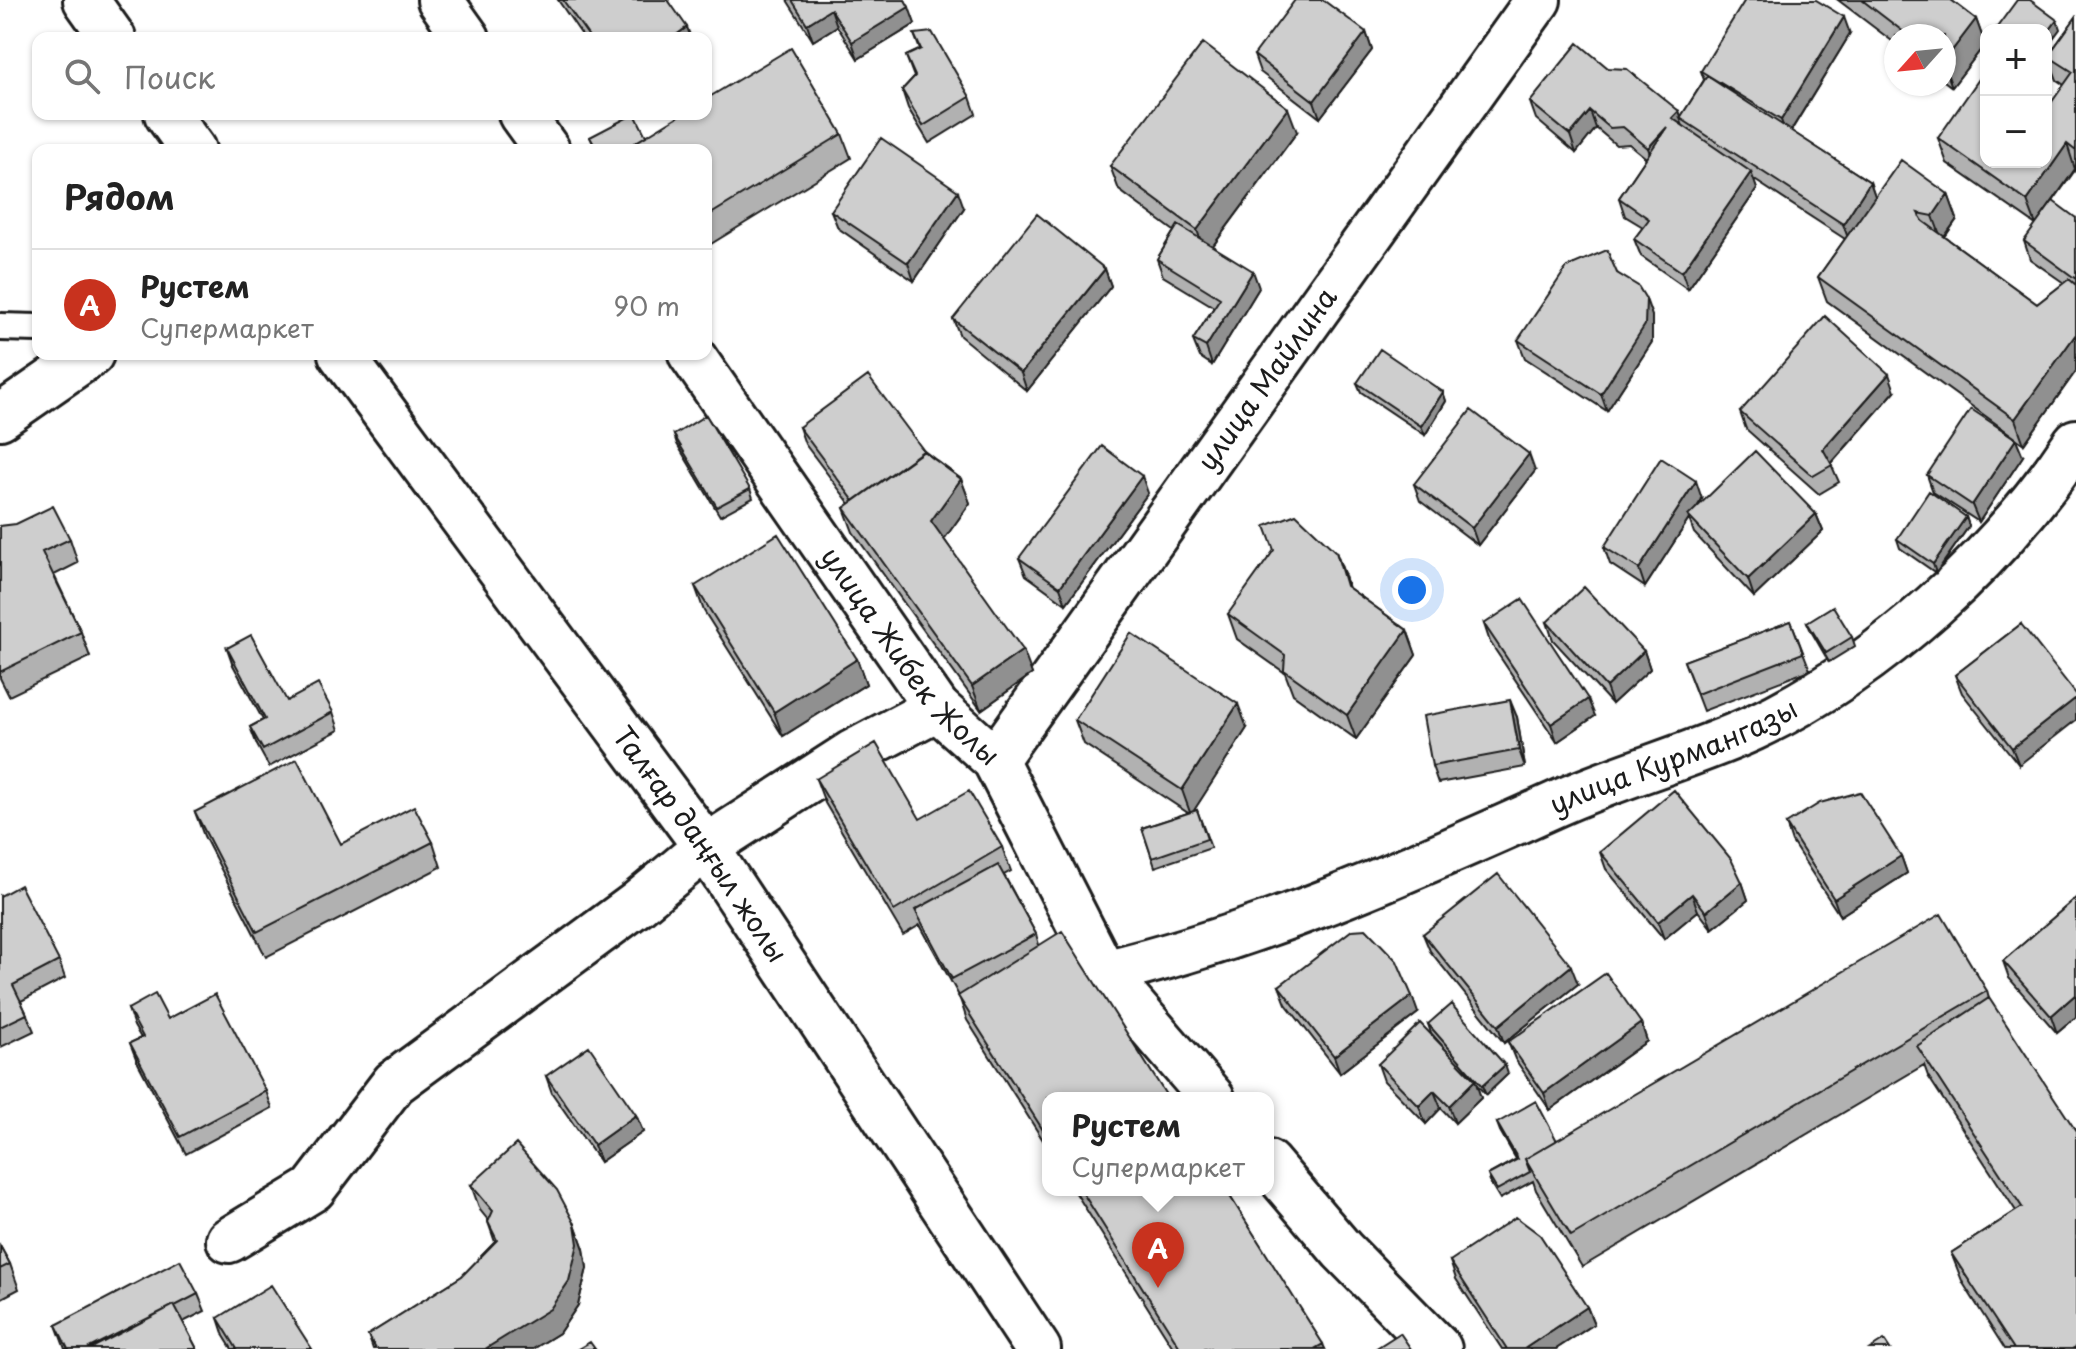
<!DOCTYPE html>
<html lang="ru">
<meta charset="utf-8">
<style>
:root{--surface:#fff;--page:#f2f2f2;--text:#222;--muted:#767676;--line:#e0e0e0;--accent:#c8321e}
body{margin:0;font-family:"Playpen Sans",sans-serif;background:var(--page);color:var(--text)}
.controls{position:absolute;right:24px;top:24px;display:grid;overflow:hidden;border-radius:16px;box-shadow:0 2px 6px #0004}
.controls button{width:72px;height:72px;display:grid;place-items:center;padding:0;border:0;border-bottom:2px solid var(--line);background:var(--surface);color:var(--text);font:40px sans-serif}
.compass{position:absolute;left:1884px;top:24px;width:72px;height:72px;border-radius:50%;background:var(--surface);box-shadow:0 2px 6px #0004;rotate:243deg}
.you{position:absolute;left:1412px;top:590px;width:28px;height:28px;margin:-20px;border:6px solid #fff;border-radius:50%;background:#1a73e8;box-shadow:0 0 0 12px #1a73e833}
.badge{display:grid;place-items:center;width:52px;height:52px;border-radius:50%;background:var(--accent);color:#fff;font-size:26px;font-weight:700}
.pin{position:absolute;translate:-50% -66px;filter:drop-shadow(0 2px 4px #0008)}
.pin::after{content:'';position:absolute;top:42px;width:28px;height:24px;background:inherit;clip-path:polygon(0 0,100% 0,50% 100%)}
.popup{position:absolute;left:1042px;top:1092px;width:232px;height:104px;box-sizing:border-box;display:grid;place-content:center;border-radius:16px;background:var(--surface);filter:drop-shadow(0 2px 6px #0005);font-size:26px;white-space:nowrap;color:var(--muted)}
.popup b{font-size:30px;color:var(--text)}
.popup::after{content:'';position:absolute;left:50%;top:100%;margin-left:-16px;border:16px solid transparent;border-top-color:var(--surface)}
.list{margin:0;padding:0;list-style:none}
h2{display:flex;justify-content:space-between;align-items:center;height:104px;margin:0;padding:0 32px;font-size:34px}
h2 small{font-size:26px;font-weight:400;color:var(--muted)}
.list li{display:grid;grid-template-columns:52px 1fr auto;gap:24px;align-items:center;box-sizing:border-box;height:112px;padding:0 32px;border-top:2px solid var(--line)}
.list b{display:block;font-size:30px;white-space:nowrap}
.list p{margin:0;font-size:26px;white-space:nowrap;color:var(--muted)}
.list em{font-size:26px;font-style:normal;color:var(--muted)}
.icon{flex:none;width:44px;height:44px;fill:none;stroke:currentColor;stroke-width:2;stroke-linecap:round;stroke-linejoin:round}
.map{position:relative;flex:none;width:2076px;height:1349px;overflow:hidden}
.search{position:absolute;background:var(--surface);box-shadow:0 2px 6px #0004;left:32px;top:32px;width:680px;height:88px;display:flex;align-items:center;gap:20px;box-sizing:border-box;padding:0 28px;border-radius:16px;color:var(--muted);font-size:30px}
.panel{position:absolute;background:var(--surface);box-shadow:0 2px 6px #0004;left:32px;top:144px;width:680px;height:216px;border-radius:16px}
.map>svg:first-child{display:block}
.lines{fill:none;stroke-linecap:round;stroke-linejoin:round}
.service-casing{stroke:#1c1c1c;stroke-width:32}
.minor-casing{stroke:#1c1c1c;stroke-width:50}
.primary-casing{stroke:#1c1c1c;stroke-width:50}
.service{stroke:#fff;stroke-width:26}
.minor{stroke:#fff;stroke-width:44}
.primary{stroke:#fff;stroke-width:44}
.wall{fill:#b1b1b1;stroke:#1c1c1c;stroke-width:2}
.shaded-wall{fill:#909090;stroke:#1c1c1c;stroke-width:2}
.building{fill:#cecece;stroke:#1c1c1c;stroke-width:2}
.labels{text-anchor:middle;stroke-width:6;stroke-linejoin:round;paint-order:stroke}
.street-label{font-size:28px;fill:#1c1c1c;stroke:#fff}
</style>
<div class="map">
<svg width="2076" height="1349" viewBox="0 0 2076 1349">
<rect width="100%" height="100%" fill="#fff"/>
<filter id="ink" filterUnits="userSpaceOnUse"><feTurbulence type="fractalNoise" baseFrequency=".0125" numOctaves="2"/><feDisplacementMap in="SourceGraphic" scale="16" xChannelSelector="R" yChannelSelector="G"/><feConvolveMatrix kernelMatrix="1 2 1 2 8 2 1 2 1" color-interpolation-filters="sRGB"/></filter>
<g filter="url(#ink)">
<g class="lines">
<g class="service-casing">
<path id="service" d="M0 327 38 328"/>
</g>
<g class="minor-casing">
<g id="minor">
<path d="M440 0 467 38"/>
<path d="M521 114 547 150"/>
<path id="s1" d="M691 354 937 708 995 760 1104 973 1212 1098"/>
<path d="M0 417 91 354"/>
<path id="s2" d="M995 760 1538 0"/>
<path id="s3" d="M1104 973C1263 935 1407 871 1556 804 1620 775 1690 757 1753 728 1879 669 2000 557 2076 442"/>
<path d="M1268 1163 1342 1250 1439 1349"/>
<path d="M229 1240 313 1189 394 1083 637 904 706 847 852 753 937 708"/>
</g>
</g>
<g class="primary-casing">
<g id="primary">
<path d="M86 0 113 38"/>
<path d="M167 114 193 150"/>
<path id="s4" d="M341 354 706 847 1038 1349"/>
</g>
</g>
<use href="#service" class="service"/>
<use href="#minor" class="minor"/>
<use href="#primary" class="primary"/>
</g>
<path class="wall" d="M558 0H668L691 38H584Z
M787 0H905L915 24 858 59 837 26 813 41Z
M1838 0H1951L1976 19 1985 44 1952 87 1944 81V36H1896V44Z
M2076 17V169L2036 225 1947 163 1938 138 2046 162 2064 85 2057 80 2048 56Z
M1366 32 1372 50 1320 118 1260 72 1254 55Z
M914 34 970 97 976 114 929 143 908 108 902 90 914 77 906 56 920 50Z
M1850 34 1791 131 1870 182 1875 196 1948 194 1957 219 1945 237 2037 304 2064 283 2030 259 2024 241 2076 218V371L2024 444 1827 301 1818 277 1845 239 1753 179 1757 189 1688 289 1641 256 1634 239 1643 227 1625 216 1619 198 1646 158 1629 144 1616 145 1596 128 1576 153 1536 119 1530 102 1608 68 1679 111 1681 117 1704 80 1701 71Z
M1297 132 1213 246 1259 288 1212 365 1200 357 1193 340 1214 307 1163 276 1157 259 1174 231 1119 190 1110 166Z
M842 134 851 158 706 247V150H596L590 137 646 136Z
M964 208 914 281 838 228 831 211Z
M1105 269 1111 286 1027 391 960 336 953 319Z
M1617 273 1652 316V342L1607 411 1525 358 1518 340Z
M1357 383 1443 392 1446 401 1425 435 1361 392Z
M1895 391 1831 464 1839 482 1819 494 1746 429 1740 412Z
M799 427 924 451 961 479 970 503 944 539 1032 674 981 710 853 532 844 508 850 504 805 444Z
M674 435 750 489 753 498 720 516 677 444Z
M2023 456 1979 522 1933 492 1927 475Z
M1535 471 1478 545 1420 501 1414 484Z
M1148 493 1066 604 1026 575 1019 558Z
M1702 499 1698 506 1816 514 1823 531 1754 597 1694 533 1689 519 1645 587 1610 564 1604 547Z
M1966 517 1969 526 1936 573 1900 548 1897 539Z
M0 526 70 539 78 563 54 575 81 632 90 657 9 696 0 678Z
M1336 552 1349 588 1407 630 1416 655 1356 739 1293 694 1285 673 1237 639 1228 614Z
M695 586 857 659 866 684 783 736 704 611Z
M1791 621 1810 670 1703 711 1684 661Z
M1547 622 1644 651 1650 669 1612 704 1553 640Z
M1807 622 1852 637 1855 646 1829 662 1811 631Z
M1484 624 1595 716 1557 742 1490 642Z
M2021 624 2019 765 1962 693 1955 675Z
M227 648 287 701 333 712 339 730 269 767 257 745 250 727 263 720 233 665Z
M1517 717 1525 767 1438 783 1432 766Z
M1075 720 1247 728 1193 811 1197 810 1211 848 1155 867 1142 828 1188 813 1084 744Z
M816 779 920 819 1002 847 1011 871 1004 875 1036 934 1039 945 1048 1098V1148L967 1020 959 996 920 925 903 935 825 803Z
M195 812 341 844 433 842 441 867 266 957 204 836Z
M1786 824 1901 856 1907 873 1840 916 1792 842Z
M1600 852 1742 882 1748 900 1712 929 1698 911 1664 939 1606 869Z
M0 896 59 961 65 978 21 1001 34 1031 1 1047 0 1045Z
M2076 898V1017L2057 1033 2009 978 2003 961Z
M1423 934 1578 984 1504 1043 1430 951Z
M1279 986 1418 1013 1340 1073 1286 1004Z
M1987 991 2076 1349H2005L1963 1283 1951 1253 2016 1211 1928 1076 1924 1065 1582 1267 1536 1190 1533 1181 1500 1199 1491 1184 1488 1175 1516 1159 1500 1131 1497 1123 1557 1140Z
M128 1009 168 1019 266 1091 272 1108 186 1154 137 1061 130 1043 141 1038 134 1026Z
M1641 1023 1647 1041 1550 1110 1515 1059 1508 1042Z
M1428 1024 1508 1074 1486 1095 1476 1084 1481 1098 1455 1123 1441 1108 1426 1124 1384 1081 1378 1064 1452 1057 1431 1033Z
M546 1076 636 1115 643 1132 600 1162 552 1093Z
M471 1185 575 1224 584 1249 587 1268 578 1305 559 1333 533 1349H373L368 1335 462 1276 495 1242 488 1222V1220L480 1210Z
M1074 1190H1226L1325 1349H1174Z
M0 1246 10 1264 19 1289 0 1299Z
M1450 1261 1587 1307 1594 1324 1556 1349H1502L1456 1279Z
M198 1294 205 1311 183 1322 197 1349H65L56 1325Z
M218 1318 312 1349H232L224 1336Z"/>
<path class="shaded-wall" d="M909 7 915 24 858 59 852 42Z
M831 9 837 26 813 41 807 24Z
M1844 17 1850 34 1787 137 1781 120Z
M1976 19 1985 44 1952 87 1944 65V61Z
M2057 20 2060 29 2046 48V35Z
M687 27 691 38H672Z
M1366 32 1372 50 1320 118 1314 101Z
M1288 108 1297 132 1206 255 1197 230Z
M1590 111 1596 128 1576 153 1570 135Z
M1679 111 1682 119 1680 118 1684 129 1672 118Z
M1667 127 1654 165 1648 148Z
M2067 144 2075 169 2036 225 2027 201Z
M1751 172 1757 189 1688 289 1682 272Z
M1870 182 1876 199 1849 241 1843 224Z
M958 191 964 208 914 281 908 263Z
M1948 194 1957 219 1942 240 1933 216Z
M1105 269 1111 286 1027 391 1021 373Z
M1253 271 1259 288 1212 365 1206 347Z
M1646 299 1652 316V342L1607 411 1601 394Z
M2076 334V371L2024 444 2015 419Z
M1889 374 1895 391 1829 466 1823 449Z
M1443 392 1446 401 1425 435 1421 426Z
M2016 439 2023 456 1979 522 1972 505Z
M1529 454 1535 471 1478 545 1472 528Z
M1142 476 1148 493 1066 604 1060 587Z
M961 479 970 503 940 545 931 521Z
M1696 481 1702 499 1690 518 1688 516 1689 519 1645 587 1639 569Z
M1816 514 1823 531 1754 597 1748 579Z
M1966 517 1969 526 1936 573 1933 564Z
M1336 552 1345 576 1355 611 1346 586Z
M1407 630 1416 655 1356 739 1347 715Z
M1023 650 1032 674 981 710 972 686Z
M1644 651 1650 669 1612 704 1606 687Z
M857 659 866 684 783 736 774 712Z
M2076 698V720L2019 765 2012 748Z
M1588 699 1595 716 1557 742 1551 724Z
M1510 700 1517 717 1525 767 1519 750Z
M1238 704 1247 728 1191 815 1182 790Z
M1901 856 1907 873 1840 916 1834 899Z
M1742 882 1748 900 1712 929 1706 912Z
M1692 894 1698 911 1664 939 1658 922Z
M1571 966 1578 984 1504 1043 1498 1026Z
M2076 994V1017L2057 1033 2051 1016Z
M1412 996 1418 1013 1340 1073 1334 1056Z
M1641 1023 1647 1041 1550 1110 1544 1093Z
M1505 1065 1508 1074 1486 1095 1482 1086Z
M1475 1080 1481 1098 1455 1123 1449 1106Z
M1434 1091 1441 1108 1426 1124 1419 1106Z
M636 1115 643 1132 600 1162 594 1145Z
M575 1224 584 1249 587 1268 578 1305 559 1333 533 1349H485Z
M1587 1307 1594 1324 1556 1349H1524Z
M1323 1344 1325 1349H1314Z"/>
<path class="building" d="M563 0H668L687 27 672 38H590Z
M792 0H905L909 7 852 42 831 9 807 24Z
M1295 0H1323L1366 32 1314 101 1254 55Z
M1745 0H1816L1844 17 1781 120 1701 71Z
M1862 0H1951L1976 19 1944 61V36H1909Z
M2017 0H2030L2057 20 2046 35V30H1995Z
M2076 17V151L2067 144 2027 201 1938 138 1986 69V162H2046V110L2073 72 2048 56Z
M932 32 970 97 923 126 902 90 915 76 906 56 921 49 914 34Z
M1203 43 1288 108 1197 230 1110 166Z
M1578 43 1608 68 1627 69 1679 111 1672 118 1751 172 1682 272 1634 239 1649 219 1619 198 1667 127 1648 148 1623 127 1610 128 1590 111 1570 135 1530 102Z
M791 48 842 134 706 217V150H623L682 114H706V99Z
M1707 76 1870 182 1843 224 1680 118Z
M634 114H635L646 136 623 150H597L590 137Z
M881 138 958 191 908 263 831 211Z
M1901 160 1948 194 1933 216 1918 213 1923 221 2037 304 2069 279 2076 285V334L2015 419 1818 277Z
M2053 201 2076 218V279L2024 241Z
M1037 214 1105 269 1021 373 953 319Z
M1178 225 1253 271 1206 347 1193 340 1220 298 1157 259Z
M1607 250 1617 273 1638 286 1646 299 1645 325 1601 394 1518 340 1567 267Z
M1825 316 1889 374 1823 449 1832 465 1813 476 1740 412Z
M1380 349 1443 392 1421 426 1357 383Z
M868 376 924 451 854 501 799 427Z
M1971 409 2016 439 1972 505 1927 475Z
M1471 410 1529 454 1472 528 1414 484Z
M706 415 750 489 717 507 674 435Z
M1102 446 1142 476 1060 587 1019 558Z
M923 451 961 479 931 521 1023 650 972 686 844 508Z
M1755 451 1816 514 1748 579 1688 516Z
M1661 458 1696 481 1639 569 1604 547Z
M1929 491 1966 517 1933 564 1897 539Z
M53 506 70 539 42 552 81 632 0 672V526L16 524Z
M1296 514 1336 552 1346 586 1407 630 1347 715 1284 670 1285 655 1228 614 1274 550 1265 526Z
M778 534 857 659 774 712 695 586Z
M1584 587 1644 651 1606 687 1547 622Z
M1522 599 1588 699 1551 724 1484 624Z
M1833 606 1852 637 1826 653 1807 622Z
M1791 621 1803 653 1697 694 1684 661Z
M2021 624 2076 694V698L2012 748 1955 675Z
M1131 633 1238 704 1182 790 1075 720Z
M251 635 287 701 318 684 333 712 263 750 250 727 265 719 227 648Z
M1510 700 1519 750 1432 766 1423 716Z
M876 743 920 819 969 791 1002 847 894 911 816 779Z
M297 759 341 844 414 806 433 842 257 932 195 812Z
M1674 790 1731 859 1742 882 1706 912 1692 894 1658 922 1600 852Z
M1860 792 1901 856 1834 899 1786 824 1820 803Z
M1197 810 1207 839 1152 858 1142 828Z
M998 865 1036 934 952 979 915 910Z
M1498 874 1571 966 1498 1026 1423 934Z
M20 885 59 961 13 985 27 1014 0 1027V896Z
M2076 898V994L2051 1016 2003 961Z
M1941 914 1987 991 1571 1236 1525 1159Z
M1366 929 1397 961 1412 996 1334 1056 1279 986 1352 930Z
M1062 931 1168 1098H1048V1138L958 996Z
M1606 973 1641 1023 1544 1093 1508 1042Z
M155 994 168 1019 215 994 266 1091 180 1137 130 1043 143 1037 128 1009Z
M1989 998 2076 1131V1347L2072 1349H2014L1951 1253 2022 1207 1917 1046Z
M1451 1004 1505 1065 1482 1086 1428 1024Z
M1420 1023 1475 1080 1449 1106 1434 1091 1419 1106 1378 1064Z
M589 1046 636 1115 594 1145 546 1076Z
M1536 1101 1556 1139V1141L1525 1159 1530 1172 1497 1190 1488 1175 1518 1159 1497 1123Z
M516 1144 557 1190 575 1224 578 1244 569 1281 550 1309 485 1349H376L368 1335 462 1276 497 1240 488 1222 493 1211 471 1185Z
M1081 1190H1226L1323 1344 1314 1349H1181Z
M1516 1217 1540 1235 1587 1307 1524 1349H1507L1450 1261Z
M0 1246 10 1264 0 1269Z
M180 1260 198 1294 175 1306 174 1305 90 1349H68L56 1325Z
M271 1285 312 1349H237L218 1318Z
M174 1305 197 1349H90L89 1348Z
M1400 1333 1411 1349H1375Z
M1884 1340 1890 1349H1870Z
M590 1342 595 1349H578Z"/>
</g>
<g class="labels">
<g class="street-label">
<text dy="10" stroke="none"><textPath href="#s2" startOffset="468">улица Майлина</textPath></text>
<text dy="10" stroke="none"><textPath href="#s1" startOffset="374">улица Жибек Жолы</textPath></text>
<text dy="10" stroke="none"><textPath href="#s3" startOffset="610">улица Курмангазы</textPath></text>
<text dy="10" stroke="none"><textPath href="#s4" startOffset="608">Талғар даңғыл жолы</textPath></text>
</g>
</g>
</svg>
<div class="controls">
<button>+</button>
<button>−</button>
</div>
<svg class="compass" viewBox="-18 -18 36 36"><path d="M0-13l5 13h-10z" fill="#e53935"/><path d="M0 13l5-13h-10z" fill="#767676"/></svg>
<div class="you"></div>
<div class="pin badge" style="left:1158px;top:1288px">A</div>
<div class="popup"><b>Рустем</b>Супермаркет</div>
<div class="search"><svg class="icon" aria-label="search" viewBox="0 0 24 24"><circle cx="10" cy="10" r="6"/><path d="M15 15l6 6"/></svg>Поиск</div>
<section class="panel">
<h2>Рядом<small></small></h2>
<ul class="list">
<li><span class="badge">A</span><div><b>Рустем</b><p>Супермаркет</p></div><em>90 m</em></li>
</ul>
</section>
</div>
